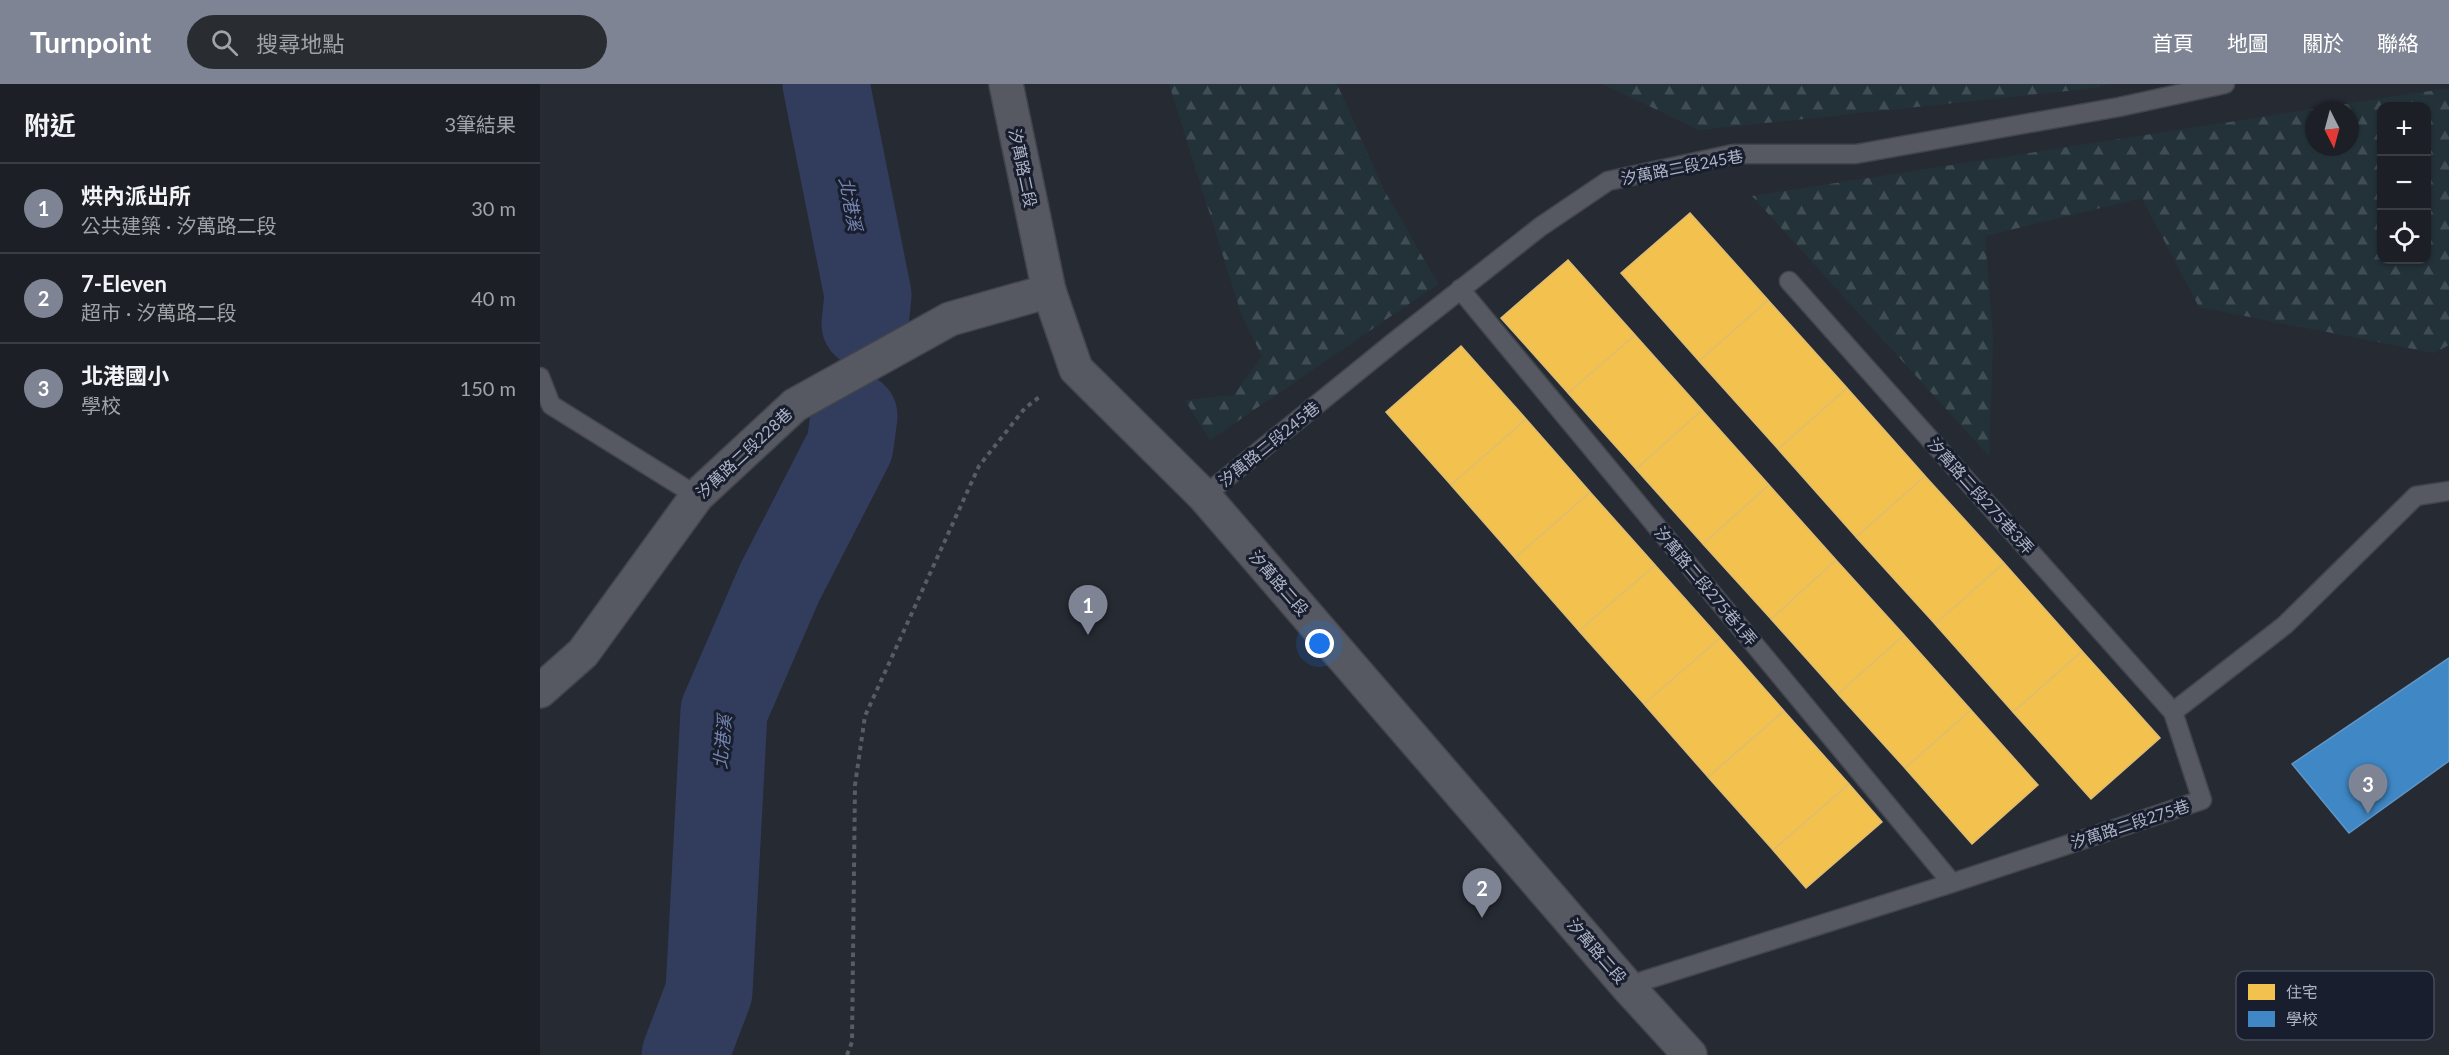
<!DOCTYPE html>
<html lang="zh-TW">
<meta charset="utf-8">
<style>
:root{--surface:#1c2026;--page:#292d32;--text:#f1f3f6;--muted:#a0a3a7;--line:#3a3e43;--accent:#7e8493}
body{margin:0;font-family:Lato,"Noto Sans TC",sans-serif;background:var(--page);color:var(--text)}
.controls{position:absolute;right:18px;top:18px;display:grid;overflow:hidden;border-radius:12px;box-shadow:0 2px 4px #0004}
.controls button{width:54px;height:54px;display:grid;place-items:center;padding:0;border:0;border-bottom:2px solid var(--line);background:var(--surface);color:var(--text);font:30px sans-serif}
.compass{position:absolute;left:1765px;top:18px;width:54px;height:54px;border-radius:50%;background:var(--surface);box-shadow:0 2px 4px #0004;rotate:174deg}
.you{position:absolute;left:780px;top:560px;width:21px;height:21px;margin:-15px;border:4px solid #fff;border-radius:50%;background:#1a73e8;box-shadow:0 0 0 9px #1a73e833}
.badge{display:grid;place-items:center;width:39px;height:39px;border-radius:50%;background:var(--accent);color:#fff;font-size:20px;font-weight:700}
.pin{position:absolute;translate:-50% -50px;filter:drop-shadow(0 2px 3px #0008)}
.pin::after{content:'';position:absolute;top:32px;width:21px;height:18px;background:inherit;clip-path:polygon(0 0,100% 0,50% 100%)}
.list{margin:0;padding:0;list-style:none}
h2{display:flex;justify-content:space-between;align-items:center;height:78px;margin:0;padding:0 24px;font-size:26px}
h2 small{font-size:20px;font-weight:400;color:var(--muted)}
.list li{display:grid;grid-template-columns:39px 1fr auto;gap:18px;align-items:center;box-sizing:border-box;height:90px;padding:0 24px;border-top:2px solid var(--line)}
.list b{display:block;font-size:22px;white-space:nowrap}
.list p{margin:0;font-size:20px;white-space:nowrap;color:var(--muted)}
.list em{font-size:20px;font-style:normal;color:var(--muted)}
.icon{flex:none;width:33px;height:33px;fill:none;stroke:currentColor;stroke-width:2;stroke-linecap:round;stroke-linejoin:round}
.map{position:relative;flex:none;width:1909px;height:971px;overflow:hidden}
header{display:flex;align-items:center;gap:36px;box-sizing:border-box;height:84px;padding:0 30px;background:var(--accent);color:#fff}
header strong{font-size:28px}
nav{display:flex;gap:33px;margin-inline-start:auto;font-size:21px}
.search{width:420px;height:54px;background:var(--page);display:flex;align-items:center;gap:15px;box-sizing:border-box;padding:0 21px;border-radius:33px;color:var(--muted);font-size:22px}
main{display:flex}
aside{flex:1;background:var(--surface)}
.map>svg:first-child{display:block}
.forest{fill:url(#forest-firs);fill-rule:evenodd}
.homes{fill:#f2c14e;stroke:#debd72;stroke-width:1.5}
.schools{fill:#3f88c5;stroke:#6095c5;stroke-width:1.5}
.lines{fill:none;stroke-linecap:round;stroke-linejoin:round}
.river{stroke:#323d5d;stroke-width:87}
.service-casing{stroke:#42454c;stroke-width:21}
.minor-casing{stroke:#42454c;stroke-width:36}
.tertiary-casing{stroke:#42454c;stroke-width:36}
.path{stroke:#585c64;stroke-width:4;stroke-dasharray:4.5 4.5;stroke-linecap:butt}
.service{stroke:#565862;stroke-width:18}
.minor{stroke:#565862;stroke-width:33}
.tertiary{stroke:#565862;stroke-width:33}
.labels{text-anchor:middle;stroke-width:6;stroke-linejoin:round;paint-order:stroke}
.street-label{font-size:16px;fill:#aeb4c6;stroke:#191e2e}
.water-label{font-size:18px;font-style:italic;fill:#7585af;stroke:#191e2e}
.key{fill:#191e2e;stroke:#464b5c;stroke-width:1.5}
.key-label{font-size:16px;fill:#aeb4c6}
</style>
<header>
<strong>Turnpoint</strong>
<div class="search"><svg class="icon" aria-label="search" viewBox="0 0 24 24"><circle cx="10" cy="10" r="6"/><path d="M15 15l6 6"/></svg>搜尋地點</div>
<nav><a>首頁</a><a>地圖</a><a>關於</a><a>聯絡</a></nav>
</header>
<main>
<aside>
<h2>附近<small>3筆結果</small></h2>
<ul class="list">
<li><span class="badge">1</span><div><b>烘內派出所</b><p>公共建築 · 汐萬路二段</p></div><em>30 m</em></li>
<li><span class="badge">2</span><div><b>7-Eleven</b><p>超市 · 汐萬路二段</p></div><em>40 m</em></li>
<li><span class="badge">3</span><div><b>北港國小</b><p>學校</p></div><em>150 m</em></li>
</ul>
</aside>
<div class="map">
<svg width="1909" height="971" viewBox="0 0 1909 971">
<defs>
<pattern id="forest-firs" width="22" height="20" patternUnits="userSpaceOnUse" patternTransform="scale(1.5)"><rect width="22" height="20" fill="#233239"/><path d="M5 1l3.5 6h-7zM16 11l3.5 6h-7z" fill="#404d54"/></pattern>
</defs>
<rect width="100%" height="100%" fill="#262a33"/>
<path class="forest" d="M629 0H797L843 104 898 200 670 356 645 316 694 311 722 272 702 232Z
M1063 0H1570L1546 5 1159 46Z
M1909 4V261L1894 269 1659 223 1602 114 1445 152 1453 257 1449 372 1212 112ZM1886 22V176H1842V22ZM1774 27H1810V63H1774Z"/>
<path class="homes" d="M1150 129 1228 216 1159 277 1081 189Z
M1028 176 1095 251 1028 309 961 234Z
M1228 216 1307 304 1238 365 1159 277Z
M1095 251 1162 326 1096 385 1028 309Z
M921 262 986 335 911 401 846 328Z
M1307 304 1385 392 1316 453 1238 365Z
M1162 326 1229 401 1163 460 1096 385Z
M986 335 1050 408 975 474 911 401Z
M1385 392 1464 479 1395 540 1316 453Z
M1229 401 1296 476 1231 535 1163 460Z
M1050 408 1115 481 1039 547 975 474Z
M1296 476 1364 551 1298 610 1231 535Z
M1464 479 1542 567 1473 628 1395 540Z
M1115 481 1180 554 1104 620 1039 547Z
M1364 551 1431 626 1365 684 1298 610Z
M1180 554 1244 627 1168 693 1104 620Z
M1542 567 1620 654 1551 715 1473 628Z
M1431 626 1498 701 1432 760 1365 684Z
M1244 627 1309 700 1233 766 1168 693Z
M1309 700 1342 738 1266 804 1233 766Z"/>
<path class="schools" d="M1909 574V677L1809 749 1752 680Z"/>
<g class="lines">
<path class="river" d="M286 0 328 211 325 240
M145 971 169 908 184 627 240 498 310 362 314 332"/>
<g class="service-casing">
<path id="service" d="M1249 197 1633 628
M920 205 1412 799
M0 293 11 321 157 412
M664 412 854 258 1000 143 1068 97 1193 70H1316L1579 23 1685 0
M1087 902 1412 799 1662 716 1633 628 1745 541 1876 412 1909 407"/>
</g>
<g class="minor-casing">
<path id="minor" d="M0 607 43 569 157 412 255 321 410 235 509 207"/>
</g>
<g class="tertiary-casing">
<path id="tertiary" d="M466 0 509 207 536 285 664 412 1087 902 1150 971"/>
</g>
<path class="path" d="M307 971 312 958 315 701 325 632 439 382 485 324 502 311"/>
<use href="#service" class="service"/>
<use href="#minor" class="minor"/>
<use href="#tertiary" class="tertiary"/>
</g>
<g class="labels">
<g class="street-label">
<text transform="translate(1142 83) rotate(-11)" y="6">汐萬路二段245巷</text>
<text transform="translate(483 84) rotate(78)" y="6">汐萬路二段</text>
<text transform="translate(729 360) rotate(-39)" y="6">汐萬路二段245巷</text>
<text transform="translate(204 369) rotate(-43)" y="6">汐萬路二段228巷</text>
<text transform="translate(1441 412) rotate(48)" y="6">汐萬路二段275巷3弄</text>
<text transform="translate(739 499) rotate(49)" y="6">汐萬路二段</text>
<text transform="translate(1166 502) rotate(50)" y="6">汐萬路二段275巷1弄</text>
<text transform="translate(1590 740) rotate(-18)" y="6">汐萬路二段275巷</text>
<text transform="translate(1057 867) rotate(49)" y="6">汐萬路二段</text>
</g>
<g class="water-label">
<text transform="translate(310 120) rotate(79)" y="6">北港溪</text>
<text transform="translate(183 658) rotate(-85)" y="6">北港溪</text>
</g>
</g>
<rect x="1696" y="887" width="198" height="69" rx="9" class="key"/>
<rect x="1708" y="900" width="27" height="16" fill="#f2c14e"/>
<rect x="1708" y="927" width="27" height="16" fill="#3f88c5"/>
<g class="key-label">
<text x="1746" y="914">住宅</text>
<text x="1746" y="941">學校</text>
</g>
</svg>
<div class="controls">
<button>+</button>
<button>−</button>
<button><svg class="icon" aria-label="locate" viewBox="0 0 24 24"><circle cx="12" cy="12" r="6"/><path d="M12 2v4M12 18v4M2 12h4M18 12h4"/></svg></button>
</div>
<svg class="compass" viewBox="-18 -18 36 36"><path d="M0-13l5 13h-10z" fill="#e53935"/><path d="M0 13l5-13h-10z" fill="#a0a3a7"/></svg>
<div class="you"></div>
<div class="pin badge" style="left:548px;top:551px">1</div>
<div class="pin badge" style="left:942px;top:834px">2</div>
<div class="pin badge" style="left:1828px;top:730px">3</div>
</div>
</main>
